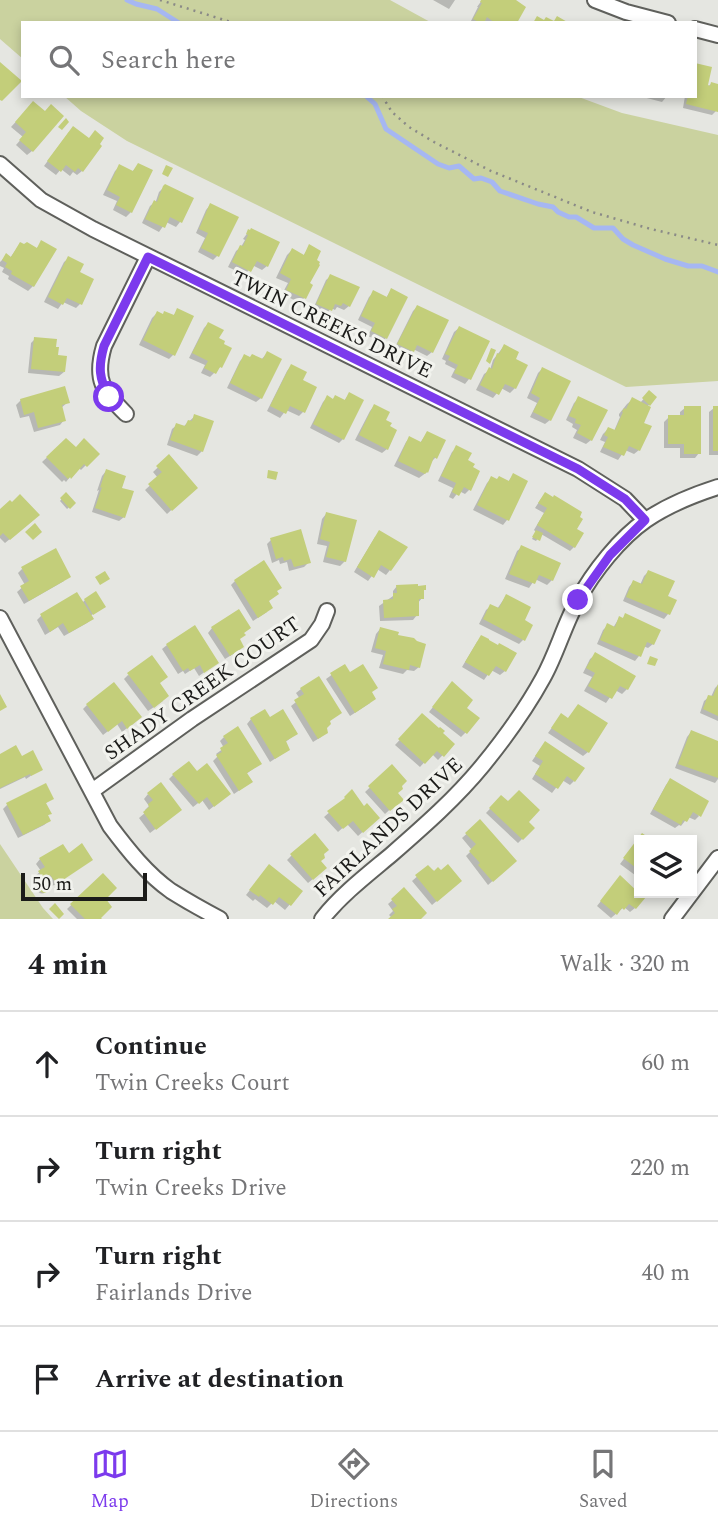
<!DOCTYPE html>
<meta charset="utf-8">
<style>
:root{--surface:#fff;--page:#f6f6f6;--text:#202124;--muted:#757577;--line:#e0e0e0;--accent:#7c3aed}
body{margin:0;font-family:Spectral,serif;background:var(--page);color:var(--text)}
.controls{position:absolute;right:21px;bottom:21px;display:grid;overflow:hidden;border-radius:0px;box-shadow:0 4px 10px #0003}
.controls button{width:63px;height:63px;display:grid;place-items:center;padding:0;border:0;border-bottom:2px solid var(--line);background:var(--surface);color:var(--text);font:35px sans-serif}
.scale{position:absolute;left:21px;bottom:18px;width:126px;box-sizing:border-box;padding-left:7px;border:4px solid #1b1b19;border-top:0;font-size:19px;line-height:24px;white-space:nowrap;color:#1b1b19;-webkit-text-stroke:5px #f2f3ee;paint-order:stroke}
.stop{position:absolute;width:21px;height:21px;margin:-16px;border:5px solid #7c3aed;border-radius:50%;background:#fff}
.stop.end{background:#7c3aed;border-color:#fff;box-shadow:0 2px 7px #0008}
.list{margin:0;padding:0;list-style:none}
h2{display:flex;justify-content:space-between;align-items:center;height:91px;margin:0;padding:0 28px;font-size:30px}
h2 small{font-size:23px;font-weight:400;color:var(--muted)}
.list li{display:grid;grid-template-columns:46px 1fr auto;gap:21px;align-items:center;box-sizing:border-box;height:105px;padding:0 28px;border-top:2px solid var(--line)}
.list b{display:block;font-size:26px;white-space:nowrap}
.list p{margin:0;font-size:23px;white-space:nowrap;color:var(--muted)}
.list em{font-size:23px;font-style:normal;color:var(--muted)}
.icon{flex:none;width:38px;height:38px;fill:none;stroke:currentColor;stroke-width:2;stroke-linecap:round;stroke-linejoin:round}
.map{position:relative;flex:none;width:718px;height:919px;overflow:hidden}
.search{position:absolute;background:var(--surface);box-shadow:0 4px 10px #0003;left:21px;right:21px;top:21px;height:77px;display:flex;align-items:center;gap:18px;box-sizing:border-box;padding:0 24px;border-radius:0px;color:var(--muted);font-size:26px}
.sheet{height:511px;background:var(--surface)}
nav{display:flex;justify-content:space-around;align-items:center;box-sizing:border-box;height:98px;border-top:2px solid var(--line);background:var(--surface);font-size:19px;color:var(--muted)}
nav a{display:grid;justify-items:center;gap:4px}
nav .on{color:var(--accent)}
.map>svg:first-child{display:block}
.green{fill:#cad29f}
.shadow{fill:#0003}
.lines{fill:none;stroke-linecap:round;stroke-linejoin:round}
.stream{stroke:#a6b7f2;stroke-width:5}
.building{fill:#c3ce7a}
.minor-casing{stroke:#5f605c;stroke-width:18}
.path{stroke:#8a8a87;stroke-width:2.5;stroke-dasharray:2 5;stroke-linecap:butt}
.minor{stroke:#fff;stroke-width:14}
.route{stroke:#7c3aed;stroke-width:9}
.labels{text-anchor:middle;stroke-width:6;stroke-linejoin:round;paint-order:stroke}
.street-label{font-size:21px;fill:#1b1b19;stroke:#f2f3ee}
</style>
<div class="map">
<svg width="718" height="919" viewBox="0 0 718 919">
<rect width="100%" height="100%" fill="#e5e6e1"/>
<path class="green" d="M0 0H390L432 23H23V59L0 39Z
M64 96H576L622 113 718 135V381L626 387 127 141 81 111Z
M0 844 43 908 53 919H0Z"/>
<path class="shadow" d="M433 0H455L449 9Z
M482 0H514L515 23H486L483 21 482 23H470L478 7H477Z
M711 84 718 90 716 111 712 115 683 108 685 96H695Z
M639 96H667L662 102Z
M33 103 32 151 27 155 16 145 23 137 11 127Z
M69 132 82 171 77 175 73 172 70 176 61 169 56 175 44 166Z
M138 165 131 212 126 217 113 210 117 201 103 195 115 171 120 166 132 172Z
M165 186 192 199 180 222 176 227 166 222 159 232 142 223 150 206 156 201 159 192Z
M210 205 218 255 213 260 198 252 205 238 196 233 206 210Z
M249 231 267 266 262 270 252 265 245 275 228 267 236 251 241 247 245 240 243 239Z
M42 242 54 250 33 286 28 291 8 279 9 276 2 272 4 268 0 266V262L6 256 10 258 20 244 36 249Z
M310 246 307 284 310 285 304 298 300 303 282 294 288 283 276 278 287 255 292 250 303 256Z
M69 258 78 273 80 304 76 308 63 302 58 309 44 302 64 262Z
M331 276 349 306 344 310 337 307 335 310 331 308 326 315 313 309 326 280Z
M391 290 386 338 381 342 368 336 372 327 358 320 369 297 374 292 386 298Z
M417 307 432 352 427 356 413 349 408 355 394 349 413 311Z
M178 310 173 355 169 359 139 345 152 318 157 313 172 317Z
M208 324 217 339 220 367 210 377 201 373 205 365 189 358 204 328Z
M459 328 488 341 469 379 465 384 451 377 455 369 445 364 446 361 442 359 454 332Z
M35 339 64 372 59 376 28 373 31 343Z
M504 346 514 359 515 388 510 393 501 388 493 398 476 390 484 374 490 370 493 360Z
M267 353 261 398 256 402 227 388 240 361 245 356 261 360Z
M291 366 301 381 303 412 299 416 286 410 280 418 267 411 287 371Z
M542 369 550 420 545 424 530 417 537 403 527 398 538 373Z
M649 393 655 398 647 407 639 450 634 454 625 450 618 460 600 452 605 442 600 440 603 434 608 429 614 431 620 417 619 416V414L627 404 632 400 640 403Z
M349 394 343 439 339 443 310 428 323 402 327 398 332 400 335 397 344 401Z
M579 398 591 440 586 444 573 438 577 430 572 427 573 424 566 420 574 403Z
M21 400 68 402 61 408 64 420 60 425 34 432 29 416 20 418 16 405Z
M374 406 384 421 387 449 382 453 355 440 370 411Z
M685 408 699 453 695 458H680V448H664V422L669 417H680V412Z
M714 408H718V455H709V412Z
M195 416 202 451 197 456 167 445 172 429 177 425 183 427Z
M427 433 436 457 431 462 427 472 419 478 394 466 406 442 410 438 420 443Z
M66 440 76 449 97 454 81 470 78 467 66 482 64 480 62 482 42 462Z
M457 448 465 461 469 490 465 494 459 491 453 499 449 497 453 488 438 481 452 452Z
M169 457 196 487 167 514 145 490 158 478 153 472Z
M106 471 120 489 124 517 119 521 92 512 99 490 97 491 102 476Z
M513 475 507 520 503 525 473 510 487 483 491 479 508 482Z
M66 494 74 503 67 509 60 501Z
M541 499 575 529 574 547 570 551 541 534 536 541 532 539 536 532 534 530 544 513 535 508Z
M0 511 33 520 5 543 0 538Z
M326 514 345 561 340 566 323 562 327 546 317 544 322 519Z
M375 537 390 570 386 575 377 569 368 581 354 572Z
M271 540 309 562 304 567 289 571 287 562 280 564 279 560 272 563 267 544Z
M522 547 552 580 547 585 535 579 529 588 505 579 517 551Z
M22 569 64 581 24 604 17 592 25 585 18 573Z
M648 572 666 597 674 601 668 614 664 619 623 601 629 587 633 582 640 585 644 576Z
M235 581 267 602V612L253 621 231 585Z
M397 586 422 592V598L417 604V615L413 620 380 621 379 606 393 596V591Z
M506 596 523 640 519 644 479 624 486 610 491 606 497 609Z
M85 600 102 608 90 616 92 619 87 623 64 636 58 627 45 635 37 620 41 616 82 603Z
M626 615 653 644 648 648 643 646 639 656 635 661 597 644 603 630 608 625 613 628 619 618 622 619Z
M212 628 244 632 238 640V651L225 659 208 633Z
M380 629 396 637 419 667 414 671 407 670 403 674 379 668 383 655 371 652 376 634Z
M482 637 505 671 500 675 491 670 484 680 462 667 477 642Z
M167 645 217 663 199 676 194 668 185 674 183 671 178 674 162 649Z
M595 655 627 689 622 694 615 690 606 703 584 691 592 677 583 673 590 659Z
M344 666 370 703 350 716 326 679Z
M128 675 158 684 163 701 148 711 124 679Z
M718 685V721L700 713 704 701 709 697H711L715 688Z
M448 688 465 708 466 732 461 737 429 712Z
M301 689 340 713 328 722 321 737 313 742 291 706 300 699 296 693Z
M87 705 135 722 122 732 117 724 103 735 83 709Z
M578 706 588 752 583 756 548 733 561 715 567 720Z
M422 716 453 744 438 760 432 754 420 767 395 745Z
M251 719 269 720 296 734 284 743 288 750 270 762 247 724Z
M691 732 718 742V779L715 783 675 768 687 737Z
M224 737 260 764 246 774 251 782 234 794 213 761 218 756 216 754 224 748 220 741Z
M541 748 574 781 570 785 562 780 552 793 532 779 540 766 532 761Z
M0 756 21 758 41 769 26 779 25 777 0 789Z
M392 767 396 794 401 799 385 814 365 792Z
M197 773 224 798 209 810 202 800 193 807 169 779 173 775Z
M670 780 699 816 695 820 688 817 681 826 679 825 675 828 650 814 666 785Z
M353 792 364 808 378 818 358 836 347 824 338 832 324 817Z
M148 794 175 814 150 833 139 818 146 812 145 810 149 806 144 799Z
M501 797 533 828 518 843 486 813Z
M52 798 45 804 50 813 47 816 49 821 44 825 18 838 3 809 7 805Z
M480 822 515 861 488 885 466 856 472 850 462 838Z
M642 835 648 840H639V878L620 864Z
M323 854 319 862 320 873 308 883 287 860 292 855Z
M69 855 91 860 51 887 45 878 38 882 34 877 41 871 36 864 40 859Z
M428 867 455 885 432 905 412 881Z
M265 871 301 891 285 910 274 901 267 908 255 899 253 901 246 895Z
M102 876 103 899 98 919H77L67 909Z
M616 882 635 908 630 912 624 907 611 918 597 906Z
M37.5 889a4.5 4.5 0 1 1 9 0a4.5 4.5 0 1 1-9 0Z
M404 890 419 919H390L392 918 389 915 393 911 388 904Z"/>
<g class="lines">
<path class="stream" d="M127 0 136 4 157 9 179 23
M366 96 375 104 386 129 438 164 449 168 459 166 474 179 481 178 492 182 500 191 538 204 553 207 558 212 569 217H576L594 228H613L623 239 633 245 665 259 688 266H702L718 272"/>
</g>
<path class="building" d="M481 0H516L526 7 517 23H495L487 17 484 23H480L473 19 482 3 480 2Z
M537 16 544 20 546 17 554 21 557 16 569 23H533Z
M0 62 22 81 2 101 0 100Z
M695 63 712 67 708 85 710 86 711 82 718 84V112L686 104 688 96H695Z
M33 101 45 111 51 104 64 116 33 152 19 140 26 132 15 122Z
M66 118 69 122 62 130 58 127Z
M73 126 89 138 95 130 104 138 100 144 102 146 83 172 78 168 75 172 66 165 61 172 47 161Z
M138 163 153 170 132 213 116 205 120 197 107 190 119 164 133 171Z
M166 165 173 168 168 177 162 174Z
M165 184 194 198 182 223 170 217 165 228 145 219 154 200 157 202 163 186Z
M210 203 239 217 219 257 201 248 208 233 199 229Z
M251 228 280 242 268 267 257 261 251 272 232 262 240 245 243 246 248 235 246 234 248 229 250 230Z
M41 240 57 249 34 287 11 274 12 271 5 267 7 263 2 260 6 253 11 257 20 242 24 244 27 242 37 248Z
M309 244 321 251 317 260 320 262 319 264 320 265 310 283 313 285 306 299 286 290 291 279 280 273 292 248 304 255Z
M68 256 84 264 80 272 94 279 82 305 67 298 63 305 48 297Z
M330 274 360 287 350 307 343 303 341 306 335 304 332 311 316 304Z
M391 288 408 297 387 339 371 331 375 323 361 316 373 290 387 297Z
M417 305 449 320 433 353 417 345 414 352 397 344Z
M177 308 194 316 175 356 143 340 157 311 163 314 164 311 174 315Z
M208 322 224 330 219 338 225 341 224 344 232 348 222 368 220 367 216 374 204 368 208 361 192 353Z
M459 326 490 341 471 380 454 373 458 365 448 360 450 356 445 354Z
M34 337 57 339 56 347H59L58 355 67 356 65 372 31 369Z
M504 344 519 352 516 359 528 365 516 389 505 384 499 395 480 385 489 367 492 369 497 353 499 354Z
M491 348 496 350 490 364 486 361Z
M267 351 282 359 262 399 230 383 244 354 250 357 252 354 263 359Z
M291 364 307 372 303 380 317 387 305 413 290 406 286 414 270 406Z
M542 367 571 381 551 421 533 412 540 398 531 393Z
M65 386 70 403 62 405 66 421 38 428 34 412 24 415 20 399Z
M649 390 657 397 650 406 642 398Z
M349 392 364 400 344 440 313 424 327 395 333 399 335 395 345 400Z
M578 396 608 410 592 441 577 433 581 425 575 423 576 419 569 416Z
M632 397 651 407 644 423 652 426 640 451 629 446 624 456 603 447 608 437 604 435 608 427 615 430 623 412H622L624 408 626 409Z
M374 404 390 412 386 420 392 423 390 426 397 430 388 450 359 435Z
M684 406H701V454H684V444H668V415H684Z
M713 406H718V451H713Z
M194 414 214 421 203 452 170 440 176 423 185 426 188 420 192 421Z
M427 431 446 440 437 459 434 457 428 473 427 472 425 474 398 461 409 436 421 442Z
M66 438 76 447 84 438 100 454 87 467 84 464 71 479 70 477 68 479 46 457Z
M456 445 472 453 468 460 475 464 473 467 480 471 471 491 464 487 459 496 452 492 456 483 441 476Z
M169 454 198 488 172 511 148 484 162 472 156 466Z
M106 469 126 476 122 488 134 491 125 518 95 508 102 487 100 488Z
M268 470 278 472 276 480 267 478Z
M513 473 528 481 509 521 477 505 491 476 497 479 499 476 509 481Z
M66 492 76 503 70 509 60 498Z
M545 492 553 497 554 495 582 512 580 517 583 519 577 529 584 533 575 548 537 525 547 508 538 503Z
M20 494 40 515 10 540 3 533 0 536V509L10 500 12 502Z
M326 512 357 520 346 562 326 557 330 542 320 539Z
M35 523 42 532 33 540 25 532Z
M301 529 311 563 294 567 291 559 284 561 283 557 276 559 270 538Z
M379 530 408 547 391 571 381 565 374 578 357 567Z
M536 530 543 533 540 541 532 537Z
M521 545 561 563 553 581 539 575 535 584 509 574Z
M56 548 71 577 29 601 20 586 29 581 21 567Z
M264 560 282 588 277 591 279 594 269 601 273 608 258 618 234 580Z
M648 570 675 581 668 596 677 600 670 615 626 597 633 580 642 584Z
M105 571 110 579 100 585 95 577Z
M418 584V586L426 585V590H424V599H419V616L384 618 383 600 393 599V593H397L396 585Z
M96 591 106 607 93 615 84 599Z
M77 592 94 619 69 633 63 623 50 632 40 614Z
M506 594 531 607 525 620 533 625 525 641 483 619 490 604 499 608Z
M239 609 251 628 244 633 246 635 240 639 244 647 230 656 211 627Z
M625 613 661 630 654 645 647 642 641 657 600 640 607 623 615 627 619 616 623 618Z
M195 625 219 663 204 673 200 665 190 671 188 668 183 671 166 644Z
M380 627 399 632 398 635 414 638 417 641 426 644 420 668 410 665 409 670 383 664 386 651 375 648Z
M481 635 489 639V640L498 645 499 643 517 653 506 672 496 666 489 676 465 662Z
M595 652 636 676 628 690 620 686 612 699 588 686 595 673 586 668Z
M152 655 168 677 160 683 169 696 154 708 127 673Z
M650 656 658 659 655 666 647 664Z
M345 664 350 672 363 664 378 688 372 692 376 699 355 713 330 673Z
M319 676 342 713 330 721 331 724 327 728 328 733 318 739 294 700 304 694 300 688Z
M452 681 473 700 467 708 480 718 467 734 432 707Z
M114 682 142 717 127 729 122 721 108 732 86 704Z
M718 684V716L703 709 708 695 713 696Z
M0 694 7 707 0 711Z
M578 704 608 723 589 753 551 728 561 713 568 718Z
M265 709 270 717 283 709 298 734 286 741 290 750 275 759 250 718Z
M422 713 439 728 440 727 445 731 443 733 455 744 444 757 437 751 425 764 398 739Z
M238 726 262 764 247 773 253 782 239 791 216 755 222 752 220 748 228 743 223 736Z
M691 730 718 741V778L678 764Z
M545 741 585 768 575 782 567 776 558 789 535 774 543 761 535 756Z
M16 745 22 756 33 750 43 770 31 776 30 774 0 788V754Z
M189 761 197 771 207 763 231 794 214 807 207 797 199 804 172 774Z
M392 764 407 781 402 786 403 789 398 793 404 800 390 811 368 786Z
M670 778 709 801 701 817 693 812 687 822 683 820 681 825 653 809Z
M161 782 182 810 156 830 143 812 149 807 148 804 153 800 147 793Z
M46 783 54 799 46 803 52 814 48 815 51 821 23 835 6 803Z
M352 789 364 806 367 803 380 818 363 833 353 821 343 829 327 811 345 798 344 797Z
M519 790 540 810 529 822 535 828 523 840 489 808 501 795 508 801Z
M480 819 517 861 493 882 478 865 480 863 469 851 476 844 465 833Z
M315 833 329 850 324 854 325 858 321 861 327 868 313 880 290 854Z
M642 833 652 840H639V870L623 858Z
M82 843 93 860 57 884 50 875 43 879 38 871 45 867 39 858 63 844 69 853Z
M269 864 303 891 291 906 279 897 273 905 260 895 259 897 249 890Z
M448 864 462 881 437 902 415 875 428 865 434 871 438 867 441 870Z
M103 873 117 888 106 899 112 907 101 918 102 919H85L70 904Z
M620 875 639 893 646 897 636 909 629 904 624 910 622 908 617 915 600 901Z
M39 888a5 5 0 1 1 10 0a5 5 0 1 1-10 0Z
M404 887 427 913 421 919H388L395 913 392 909 397 906 391 899Z
M55 903 64 914 59 919 49 909Z"/>
<g class="lines">
<g class="minor-casing">
<path id="minor" d="M595 0 626 12 668 23
M695 29 718 35
M0 164 41 200 93 229 578 469 625 499 645 520
M126 414C103 391 94 380 104 346L148 257
M0 618 110 826C128 850 147 874 171 891 187 901 203 910 220 919
M92 791 192 719 311 640 322 624 327 611
M322 919C342 894 367 875 392 854 424 826 456 798 483 765 505 738 526 709 543 678 557 653 564 625 578 600 593 572 620 538 646 520 668 505 693 495 718 487
M672 919 718 858"/>
</g>
<path class="path" d="M160 0 234 23
M382 96 392 112 409 127 434 142 491 171 592 212 651 229 718 245"/>
<use href="#minor" class="minor"/>
</g>
<g class="lines">
<path class="route" d="M109 397C99 379 98 367 104 346L148 257 578 469 625 499 645 520 610 555 578 600"/>
</g>
<g class="labels">
<g class="street-label">
<text transform="translate(332 324) rotate(26)" y="7">TWIN CREEKS DRIVE</text>
<text transform="translate(202 688) rotate(-35)" y="7">SHADY CREEK COURT</text>
<text transform="translate(388 827) rotate(-43)" y="7">FAIRLANDS DRIVE</text>
</g>
</g>
</svg>
<div class="controls">
<button><svg class="icon" aria-label="layers" viewBox="0 0 24 24"><path d="M12 4l9 5-9 5-9-5zM3 14l9 5 9-5"/></svg></button>
</div>
<div class="scale">50 m</div>
<div class="stop" style="left:109px;top:397px"></div>
<div class="stop end" style="left:578px;top:600px"></div>
<div class="search"><svg class="icon" aria-label="search" viewBox="0 0 24 24"><circle cx="10" cy="10" r="6"/><path d="M15 15l6 6"/></svg>Search here</div>
</div>
<section class="sheet">
<h2>4 min<small>Walk · 320 m</small></h2>
<ul class="list">
<li><svg class="icon" aria-label="ahead" viewBox="0 0 24 24"><path d="M12 20V5M6 11l6-6 6 6"/></svg><div><b>Continue</b><p>Twin Creeks Court</p></div><em>60 m</em></li>
<li><svg class="icon" aria-label="right" viewBox="0 0 24 24"><path d="M7 20v-9h11M14 6l5 5-5 5"/></svg><div><b>Turn right</b><p>Twin Creeks Drive</p></div><em>220 m</em></li>
<li><svg class="icon" aria-label="right" viewBox="0 0 24 24"><path d="M7 20v-9h11M14 6l5 5-5 5"/></svg><div><b>Turn right</b><p>Fairlands Drive</p></div><em>40 m</em></li>
<li><svg class="icon" aria-label="arrive" viewBox="0 0 24 24"><path d="M6 21V4h12l-3 4 3 4H6"/></svg><div><b>Arrive at destination</b></div></li>
</ul>
</section>
<nav>
<a class="on"><svg class="icon" aria-label="map" viewBox="0 0 24 24"><path d="M3 6l6-2 6 2 6-2v14l-6 2-6-2-6 2zM9 4v14M15 6v14"/></svg>Map</a>
<a><svg class="icon" aria-label="directions" viewBox="0 0 24 24"><path d="M12 3l9 9-9 9-9-9zM9 14v-3h6M13 9l2 2-2 2"/></svg>Directions</a>
<a><svg class="icon" aria-label="saved" viewBox="0 0 24 24"><path d="M7 4h10v16l-5-4-5 4z"/></svg>Saved</a>
</nav>
